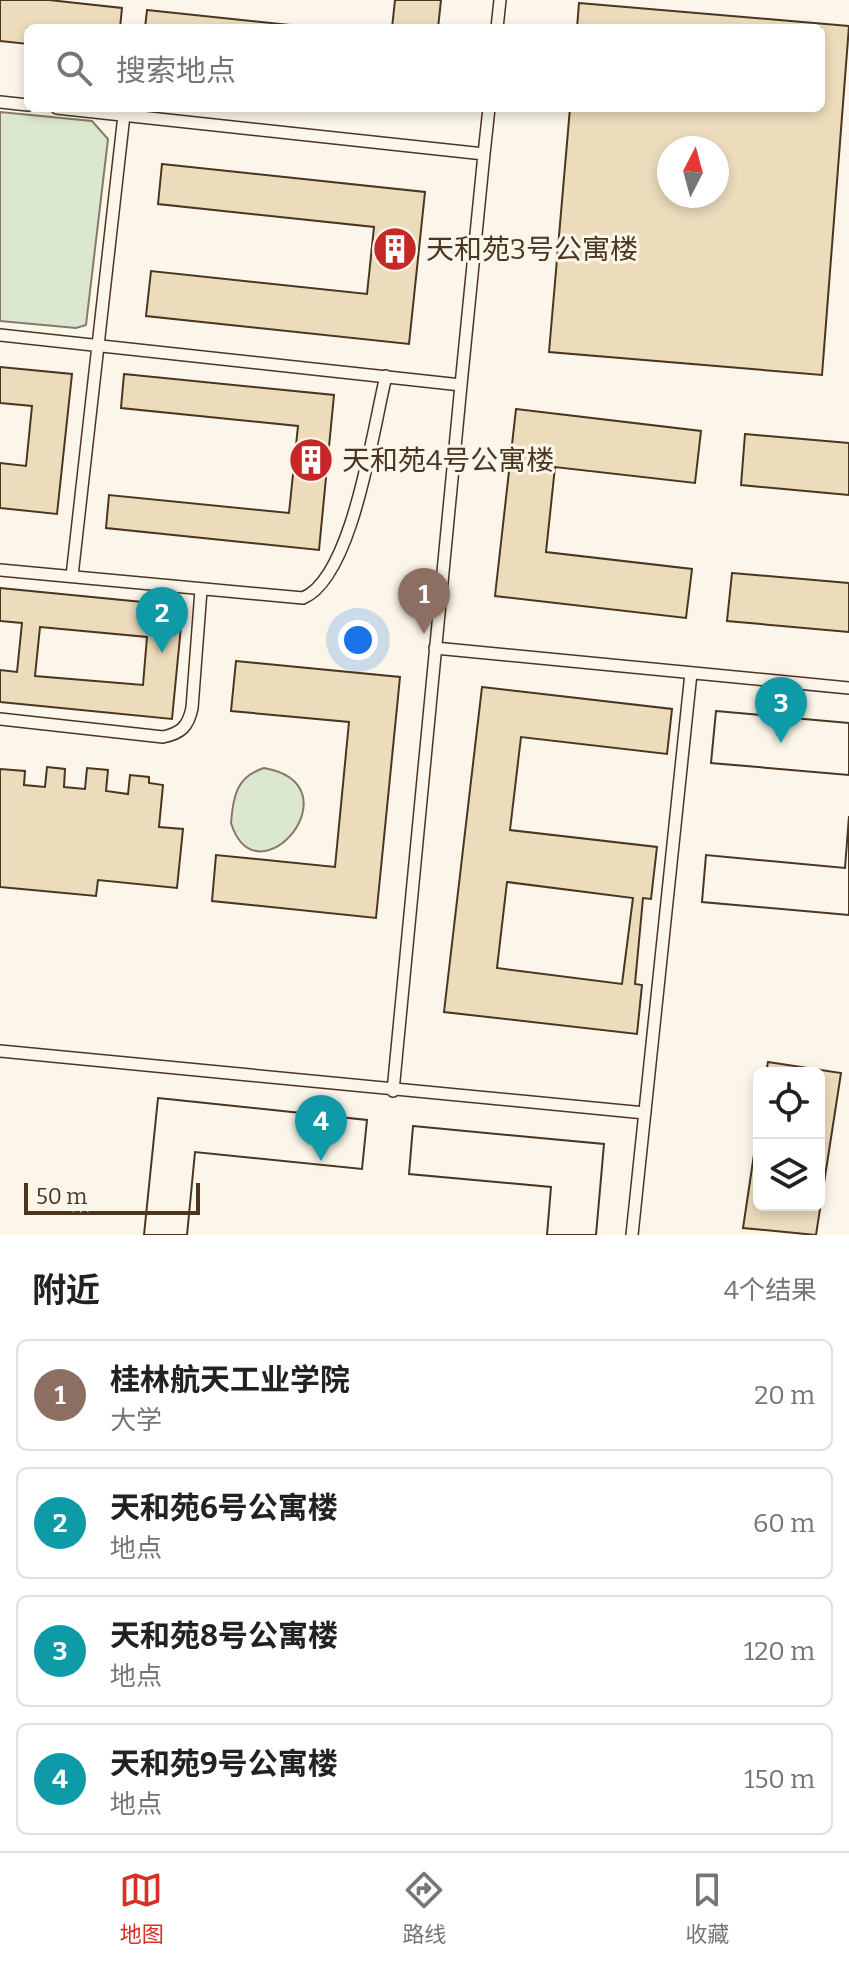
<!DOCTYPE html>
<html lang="zh">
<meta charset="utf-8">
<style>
:root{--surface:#fff;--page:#f2f2f2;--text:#222;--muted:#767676;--line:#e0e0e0;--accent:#d93025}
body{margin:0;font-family:Bitter,"Noto Sans SC",serif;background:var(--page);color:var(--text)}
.controls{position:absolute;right:24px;bottom:24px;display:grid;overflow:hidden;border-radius:12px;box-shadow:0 4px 12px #0003}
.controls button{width:72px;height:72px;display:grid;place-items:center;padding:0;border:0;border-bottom:2px solid var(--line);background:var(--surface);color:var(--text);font:40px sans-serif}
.compass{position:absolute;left:657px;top:136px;width:72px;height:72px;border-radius:50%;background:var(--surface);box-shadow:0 4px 12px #0003;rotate:6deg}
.scale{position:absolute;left:24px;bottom:20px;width:176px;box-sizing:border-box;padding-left:8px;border:4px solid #4a3520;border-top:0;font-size:22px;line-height:28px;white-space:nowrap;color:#4a3520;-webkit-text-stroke:6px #fbf6e9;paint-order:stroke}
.you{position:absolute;left:358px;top:640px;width:28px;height:28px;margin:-20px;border:6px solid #fff;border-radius:50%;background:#1a73e8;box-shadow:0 0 0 12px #1a73e833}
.badge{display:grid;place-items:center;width:52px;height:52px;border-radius:50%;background:var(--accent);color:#fff;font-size:26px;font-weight:700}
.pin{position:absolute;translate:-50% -66px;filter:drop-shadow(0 2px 4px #0008)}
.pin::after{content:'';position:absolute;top:42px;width:28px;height:24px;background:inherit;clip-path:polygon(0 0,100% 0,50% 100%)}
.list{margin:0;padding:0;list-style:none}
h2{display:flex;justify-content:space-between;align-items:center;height:104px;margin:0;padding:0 32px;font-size:34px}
h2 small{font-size:26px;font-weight:400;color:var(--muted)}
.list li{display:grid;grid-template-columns:52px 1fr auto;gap:24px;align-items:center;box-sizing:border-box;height:112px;margin:0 16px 16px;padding:0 16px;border:2px solid var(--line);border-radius:12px}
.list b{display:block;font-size:30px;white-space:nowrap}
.list p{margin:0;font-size:26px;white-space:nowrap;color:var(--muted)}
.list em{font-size:26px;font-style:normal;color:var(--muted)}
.icon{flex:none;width:44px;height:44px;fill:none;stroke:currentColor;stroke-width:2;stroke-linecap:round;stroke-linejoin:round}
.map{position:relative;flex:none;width:849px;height:1235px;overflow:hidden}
.search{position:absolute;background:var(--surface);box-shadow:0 4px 12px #0003;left:24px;right:24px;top:24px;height:88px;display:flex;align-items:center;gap:20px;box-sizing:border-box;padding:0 28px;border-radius:12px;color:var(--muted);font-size:30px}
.sheet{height:616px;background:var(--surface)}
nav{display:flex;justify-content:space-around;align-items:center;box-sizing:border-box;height:112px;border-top:2px solid var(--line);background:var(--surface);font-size:22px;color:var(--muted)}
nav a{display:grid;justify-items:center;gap:4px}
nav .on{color:var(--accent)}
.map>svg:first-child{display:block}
.green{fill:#dce7d0;stroke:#887966;stroke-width:2}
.building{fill:#ecdcbc;stroke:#4a3520;stroke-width:2;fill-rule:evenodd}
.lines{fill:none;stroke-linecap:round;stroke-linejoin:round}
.service-casing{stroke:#4a3520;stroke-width:14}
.service{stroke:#fbf6e9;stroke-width:11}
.labels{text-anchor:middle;stroke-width:6;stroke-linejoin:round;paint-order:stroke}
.poi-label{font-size:28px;fill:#4a3520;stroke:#fbf6e9;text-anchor:start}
</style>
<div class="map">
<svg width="849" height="1235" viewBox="0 0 849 1235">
<rect width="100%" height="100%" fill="#fbf6e9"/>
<path class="green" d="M0 112 92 121 108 139 86 325 76 328 0 321Z
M264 768C359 785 257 905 231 823 233 797 236 777 264 768Z"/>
<path class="building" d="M0 0H49L122 8 120 28H28V44L0 41Z
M395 0H441L438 28H392Z
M579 3 849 26 822 375 549 352 570 108H821V28H577ZM669 148H717V196H669Z
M147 10 319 28H145Z
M162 164 425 192 409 344 146 316 151 271 367 294 374 227 158 204Z
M0 367 72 374 57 514 0 508V463L26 466 32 406 0 403Z
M124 374 334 395 319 550 106 528 109 495 289 513 298 426 121 408Z
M516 409 701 431 695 483 555 467 546 552 692 569 686 618 495 596Z
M745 434 849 443V495L741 485Z
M732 573 849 583V632L727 621Z
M0 588 183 606 172 719 0 702V670L17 672 22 623 0 621ZM40 627 147 637 143 685 35 676Z
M236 661 400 677 376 918 212 901 216 855 335 867 349 722 231 711Z
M482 687 672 709 667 754 521 737 510 830 657 847 651 899 643 898 635 984 642 985 637 1034 444 1012ZM507 882 633 898 622 984 497 968Z
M716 711 849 723V775L711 763Z
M716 711 849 723V775L711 763Z
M47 767 65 769 64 787 85 789 87 768 108 770 106 791 128 794 130 775 149 777V783L163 785 159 827 183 829 177 888 98 880 96 896 0 887V769L25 771 24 785 45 787Z
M849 816V915L702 902 706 855 845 868Z
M849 816V915L702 902 706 855 845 868Z
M768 1062 841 1073 816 1235 743 1228 759 1121V1205H819V1073H766Z
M158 1098 367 1120 362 1169 195 1152 187 1235H144Z
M158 1098 367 1120 362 1169 195 1152 187 1235H144Z
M413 1126 604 1144 596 1235H547L551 1187 409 1174Z
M413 1126 604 1144 596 1235H547L551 1187 409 1174Z"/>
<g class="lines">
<g class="service-casing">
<path id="service" d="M497 28 500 0
M0 102 28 105
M57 108 484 154 489 108
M0 335 461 385 484 154
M0 570 303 598C353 577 373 428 386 376
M72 576 124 115
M435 648 849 688
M0 719 163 737C181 733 188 727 192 708L201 590
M0 1051 645 1113
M393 1091 461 385
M632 1235 691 673"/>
</g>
<use href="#service" class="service"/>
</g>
<defs>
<g id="building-disc" transform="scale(2.3)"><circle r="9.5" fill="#c62828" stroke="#fbf6e9"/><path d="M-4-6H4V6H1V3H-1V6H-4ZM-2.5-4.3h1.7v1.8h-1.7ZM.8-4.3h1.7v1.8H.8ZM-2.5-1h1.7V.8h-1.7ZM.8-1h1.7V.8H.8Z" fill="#fff"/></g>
</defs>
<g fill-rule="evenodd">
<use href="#building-disc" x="395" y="249"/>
<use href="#building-disc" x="311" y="460"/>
</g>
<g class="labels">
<g class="poi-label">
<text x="426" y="259">天和苑3号公寓楼</text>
<text x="342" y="470">天和苑4号公寓楼</text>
</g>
</g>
</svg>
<div class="controls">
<button><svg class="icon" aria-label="locate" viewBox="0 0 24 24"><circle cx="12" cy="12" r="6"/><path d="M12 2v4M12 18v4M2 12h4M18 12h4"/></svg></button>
<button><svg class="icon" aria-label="layers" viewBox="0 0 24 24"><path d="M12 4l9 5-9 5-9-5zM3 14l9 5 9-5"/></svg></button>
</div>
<svg class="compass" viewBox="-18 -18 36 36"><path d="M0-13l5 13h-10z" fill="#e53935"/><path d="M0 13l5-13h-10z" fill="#767676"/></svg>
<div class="scale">50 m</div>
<div class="you"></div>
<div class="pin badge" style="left:424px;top:634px;background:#8d6e63">1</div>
<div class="pin badge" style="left:162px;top:653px;background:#0f9aa8">2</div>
<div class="pin badge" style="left:781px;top:743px;background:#0f9aa8">3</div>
<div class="pin badge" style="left:321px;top:1161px;background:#0f9aa8">4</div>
<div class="search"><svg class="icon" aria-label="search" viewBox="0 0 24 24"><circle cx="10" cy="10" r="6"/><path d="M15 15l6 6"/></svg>搜索地点</div>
</div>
<section class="sheet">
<h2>附近<small>4个结果</small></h2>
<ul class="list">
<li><span class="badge" style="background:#8d6e63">1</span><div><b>桂林航天工业学院</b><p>大学</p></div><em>20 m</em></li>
<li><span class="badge" style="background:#0f9aa8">2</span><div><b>天和苑6号公寓楼</b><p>地点</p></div><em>60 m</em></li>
<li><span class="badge" style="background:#0f9aa8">3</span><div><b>天和苑8号公寓楼</b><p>地点</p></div><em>120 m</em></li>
<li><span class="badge" style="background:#0f9aa8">4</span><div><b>天和苑9号公寓楼</b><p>地点</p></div><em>150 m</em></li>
</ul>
</section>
<nav>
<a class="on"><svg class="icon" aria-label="map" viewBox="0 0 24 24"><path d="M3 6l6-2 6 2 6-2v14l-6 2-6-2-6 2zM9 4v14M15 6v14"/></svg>地图</a>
<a><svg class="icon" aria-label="directions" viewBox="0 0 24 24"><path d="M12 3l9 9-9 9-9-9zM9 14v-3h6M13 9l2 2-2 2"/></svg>路线</a>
<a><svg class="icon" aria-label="saved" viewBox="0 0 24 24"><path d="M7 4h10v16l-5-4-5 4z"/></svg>收藏</a>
</nav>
